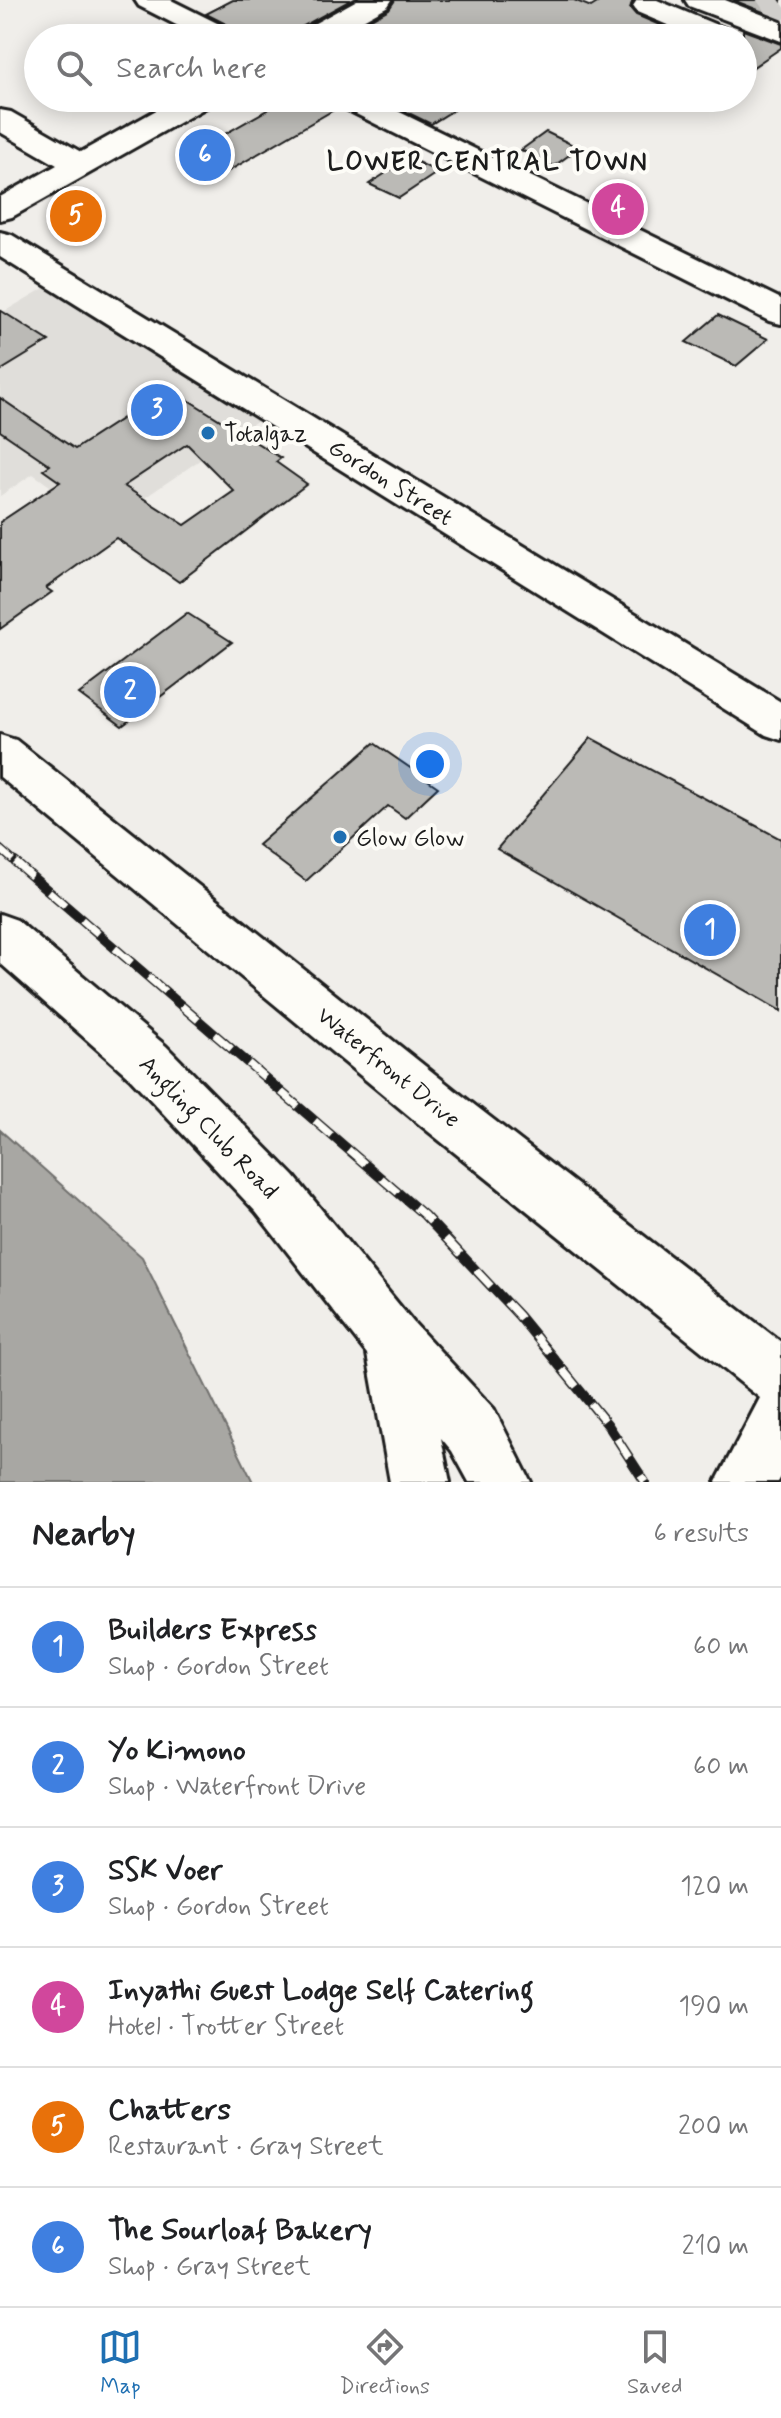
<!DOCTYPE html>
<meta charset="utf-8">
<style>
:root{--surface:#fff;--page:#f6f6f6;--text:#202124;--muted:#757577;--line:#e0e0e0;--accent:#1f6fb2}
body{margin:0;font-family:Mynerve,sans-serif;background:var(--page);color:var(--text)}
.you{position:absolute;left:430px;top:764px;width:28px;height:28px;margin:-20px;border:6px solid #fff;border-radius:50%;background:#1a73e8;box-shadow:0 0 0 12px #1a73e833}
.badge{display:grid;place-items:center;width:52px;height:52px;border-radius:50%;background:var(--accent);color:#fff;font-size:26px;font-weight:700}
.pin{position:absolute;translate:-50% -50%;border:4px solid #fff;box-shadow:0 2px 8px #0006}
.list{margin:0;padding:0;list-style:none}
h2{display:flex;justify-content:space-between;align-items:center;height:104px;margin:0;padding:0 32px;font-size:34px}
h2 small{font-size:26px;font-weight:400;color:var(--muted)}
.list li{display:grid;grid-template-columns:52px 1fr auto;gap:24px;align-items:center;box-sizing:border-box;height:120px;padding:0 32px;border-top:2px solid var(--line)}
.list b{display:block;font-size:30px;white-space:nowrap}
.list p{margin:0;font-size:26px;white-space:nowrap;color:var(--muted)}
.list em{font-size:26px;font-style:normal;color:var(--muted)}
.icon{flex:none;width:44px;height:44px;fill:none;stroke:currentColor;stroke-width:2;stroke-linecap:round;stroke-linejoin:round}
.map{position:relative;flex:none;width:781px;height:1482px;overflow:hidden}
.search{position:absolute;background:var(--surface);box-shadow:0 4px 20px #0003;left:24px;right:24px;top:24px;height:88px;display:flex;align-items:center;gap:20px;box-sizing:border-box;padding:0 28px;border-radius:44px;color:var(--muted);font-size:30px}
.sheet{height:824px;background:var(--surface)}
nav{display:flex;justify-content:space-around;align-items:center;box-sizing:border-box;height:112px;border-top:2px solid var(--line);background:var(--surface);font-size:22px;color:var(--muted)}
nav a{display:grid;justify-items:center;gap:4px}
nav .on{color:var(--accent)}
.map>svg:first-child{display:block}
.built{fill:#e0deda}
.water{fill:#a8a7a3;stroke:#706f6d;stroke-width:2}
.building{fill:#bbbab6;stroke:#1c1c1c;stroke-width:2;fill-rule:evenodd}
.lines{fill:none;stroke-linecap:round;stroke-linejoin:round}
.minor-tunnel{stroke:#d0cecb;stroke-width:32;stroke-dasharray:32 16;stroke-linecap:butt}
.minor-casing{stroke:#1c1c1c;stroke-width:6}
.minor{fill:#fdfcf7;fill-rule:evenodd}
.rail-far1-casing{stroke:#1c1c1c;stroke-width:9}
.rail-casing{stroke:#1c1c1c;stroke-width:10}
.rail-far1{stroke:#fdfcf7;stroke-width:6;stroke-dasharray:17;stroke-linecap:butt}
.rail{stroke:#fdfcf7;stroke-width:7;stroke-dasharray:22;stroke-linecap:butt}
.poi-dot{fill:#1f6fb2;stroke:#fdfcf7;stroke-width:3}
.labels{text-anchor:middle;stroke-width:8;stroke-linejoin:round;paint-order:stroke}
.poi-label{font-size:24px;fill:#1c1c1c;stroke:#fdfcf7;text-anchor:start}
.street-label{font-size:24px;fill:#1c1c1c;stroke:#fdfcf7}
.far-district-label{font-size:26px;font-weight:bold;letter-spacing:2px;fill:#1c1c1c;stroke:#fdfcf7}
</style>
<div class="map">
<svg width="781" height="1482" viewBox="0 0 781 1482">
<rect width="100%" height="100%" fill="#f0eeea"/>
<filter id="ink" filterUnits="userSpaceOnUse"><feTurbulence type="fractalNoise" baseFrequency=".0125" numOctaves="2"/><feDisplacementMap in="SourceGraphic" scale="16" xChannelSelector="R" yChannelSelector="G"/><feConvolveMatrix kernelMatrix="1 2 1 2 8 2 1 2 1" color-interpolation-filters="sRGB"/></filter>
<g filter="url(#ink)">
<path class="built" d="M51 284 264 416 105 525 33 474 0 496V314Z"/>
<path class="water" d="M0 1130 142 1257 253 1482H0Z"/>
<path class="building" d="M233 0H351L298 29 291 38H243L236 29 206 14Z
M395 0H574L591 7 602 0H633L630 8 636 15 690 38H429L409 29 396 38H337L389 9Z
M733 0H781V19Z
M743 30 781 44V48L743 74Z
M288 98H329L337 108 225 173 190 154Z
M378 98H473L431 124Z
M546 132 579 148 554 166 521 150Z
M409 158 438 172 399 198 369 184Z
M0 310 49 341 0 371Z
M718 315 768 339 736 366 686 342Z
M169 388 281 458 276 462 307 484 179 582 116 538 46 588 52 592 0 629V522L60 482 43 470 50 465 0 431V398L75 449ZM187 444 234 491 185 525 124 486Z
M187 613 232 642 122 726 79 694Z
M591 738 781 839V1011L497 849Z
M374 743 438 787 405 818 388 806 306 881 258 845Z"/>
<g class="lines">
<path class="minor-tunnel" d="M766 13 781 2"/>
<g class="minor-casing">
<path id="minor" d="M135 0H171L235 32 240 38H202L139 6Z
M357 0H392L388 6 331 38H294L299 32Z
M637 0H657L731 31 736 37 698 38 637 12 633 6Z
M685 0H725L781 22V41L689 6Z
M178 98H216L212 104 12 217 0 220V197L57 165 0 132V110L11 112 81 152Z
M332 98H371L781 299V324L769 321 336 104Z
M0 232 12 235 781 702V740L766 735 0 257Z
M0 735 16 740 455 1090 781 1342V1477L778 1482H716L760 1398 419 1124 0 777Z
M0 914 17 920 166 1046 294 1176 413 1322 494 1409 531 1482H469L452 1451 441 1438 450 1482H390L367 1354 256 1212 130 1078 0 963Z"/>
</g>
<use href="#minor" class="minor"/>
<g class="rail-far1-casing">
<path id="rail-far1" d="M0 849 17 864"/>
</g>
<g class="rail-casing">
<path id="rail" d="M15 862 424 1215 519 1316 608 1425 645 1482"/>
</g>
<use href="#rail-far1" class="rail-far1"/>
<use href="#rail" class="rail"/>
</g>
</g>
<g class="poi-dot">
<circle cx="208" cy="433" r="8"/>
<circle cx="340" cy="837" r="8"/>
</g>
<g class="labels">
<g class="poi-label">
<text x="224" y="441">Totalgaz</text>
<text x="356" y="845">Glow Glow</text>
</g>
<g class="street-label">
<text transform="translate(391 482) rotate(32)" y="8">Gordon Street</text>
<text transform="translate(389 1067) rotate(39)" y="8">Waterfront Drive</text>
<text transform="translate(209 1127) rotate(46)" y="8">Angling Club Road</text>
</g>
<g class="far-district-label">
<text x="488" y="170">LOWER CENTRAL TOWN</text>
</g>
</g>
</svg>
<div class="you"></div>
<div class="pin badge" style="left:710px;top:930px;background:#3f7fe0">1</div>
<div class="pin badge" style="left:130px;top:692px;background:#3f7fe0">2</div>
<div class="pin badge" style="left:157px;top:410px;background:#3f7fe0">3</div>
<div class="pin badge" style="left:618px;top:209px;background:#d1479c">4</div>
<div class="pin badge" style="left:76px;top:216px;background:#e8710a">5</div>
<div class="pin badge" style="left:205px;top:155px;background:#3f7fe0">6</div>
<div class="search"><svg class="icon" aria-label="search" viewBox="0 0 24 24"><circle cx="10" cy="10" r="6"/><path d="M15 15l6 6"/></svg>Search here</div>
</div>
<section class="sheet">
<h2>Nearby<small>6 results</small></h2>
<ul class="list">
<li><span class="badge" style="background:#3f7fe0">1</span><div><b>Builders Express</b><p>Shop · Gordon Street</p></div><em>60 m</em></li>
<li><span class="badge" style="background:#3f7fe0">2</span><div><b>Yo Kimono</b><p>Shop · Waterfront Drive</p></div><em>60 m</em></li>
<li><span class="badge" style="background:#3f7fe0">3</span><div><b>SSK Voer</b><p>Shop · Gordon Street</p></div><em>120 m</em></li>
<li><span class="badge" style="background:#d1479c">4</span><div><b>Inyathi Guest Lodge Self Catering</b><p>Hotel · Trotter Street</p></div><em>190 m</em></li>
<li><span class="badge" style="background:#e8710a">5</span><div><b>Chatters</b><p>Restaurant · Gray Street</p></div><em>200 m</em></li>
<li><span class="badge" style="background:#3f7fe0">6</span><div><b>The Sourloaf Bakery</b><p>Shop · Gray Street</p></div><em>210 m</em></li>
</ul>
</section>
<nav>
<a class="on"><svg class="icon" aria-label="map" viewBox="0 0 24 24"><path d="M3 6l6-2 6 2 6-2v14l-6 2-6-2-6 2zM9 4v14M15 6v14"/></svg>Map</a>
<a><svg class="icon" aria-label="directions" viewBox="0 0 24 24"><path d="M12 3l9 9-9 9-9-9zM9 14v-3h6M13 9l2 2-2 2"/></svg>Directions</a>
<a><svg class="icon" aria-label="saved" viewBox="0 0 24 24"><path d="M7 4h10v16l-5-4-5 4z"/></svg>Saved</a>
</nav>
